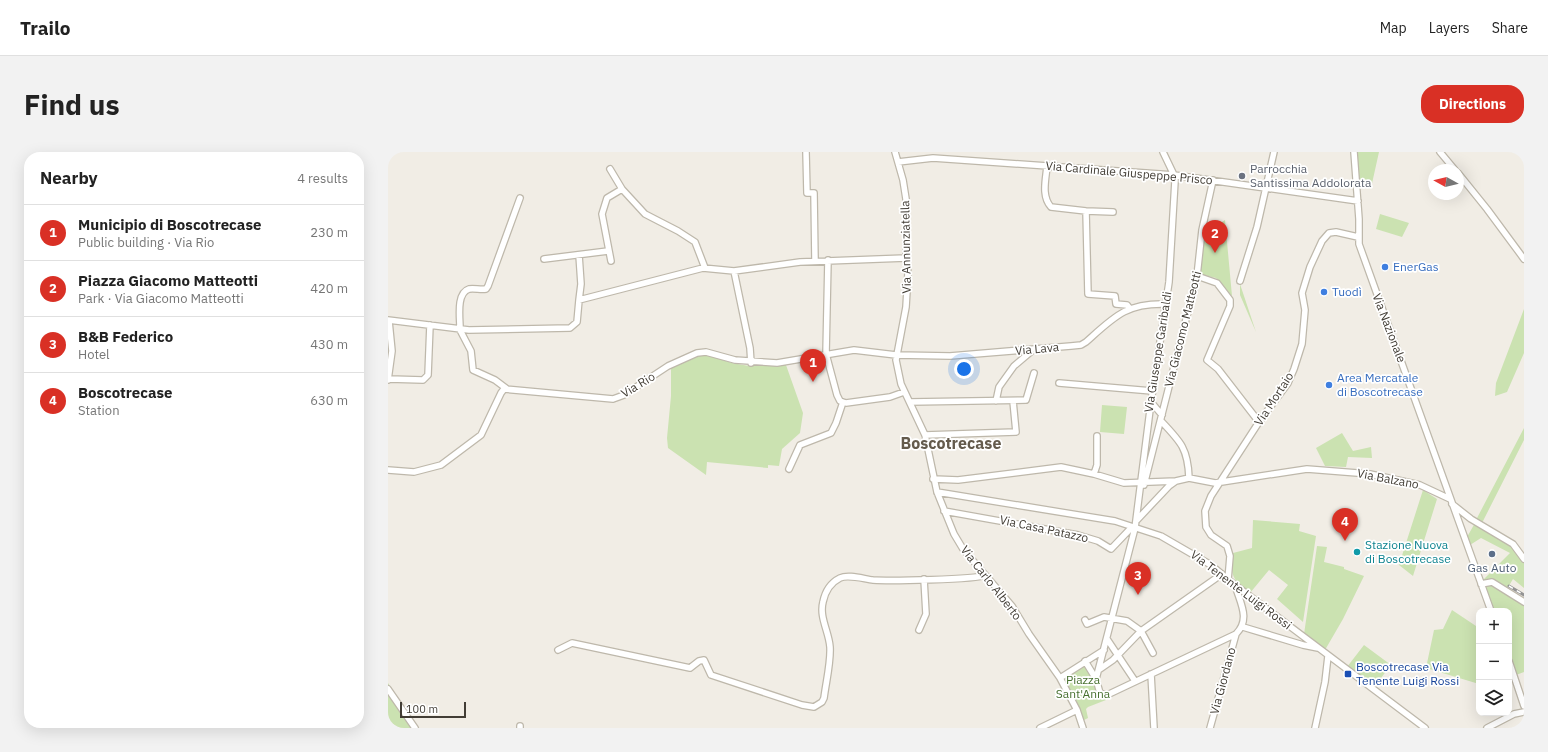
<!DOCTYPE html>
<meta charset="utf-8">
<style>
:root{--surface:#fff;--page:#f2f2f2;--text:#222;--muted:#767676;--line:#e0e0e0;--accent:#d93025}
body{margin:0;font-family:"IBM Plex Sans",sans-serif;background:var(--page);color:var(--text)}
.controls{position:absolute;right:12px;bottom:12px;display:grid;overflow:hidden;border-radius:8px;box-shadow:0 4px 16px #0002}
.controls button{width:36px;height:36px;display:grid;place-items:center;padding:0;border:0;border-bottom:1px solid var(--line);background:var(--surface);color:var(--text);font:20px sans-serif}
.compass{position:absolute;left:1040px;top:12px;width:36px;height:36px;border-radius:50%;background:var(--surface);box-shadow:0 4px 16px #0002;rotate:278deg}
.scale{position:absolute;left:12px;bottom:10px;width:66px;box-sizing:border-box;padding-left:4px;border:2px solid #423d35;border-top:0;font-size:11px;line-height:14px;white-space:nowrap;color:#423d35;-webkit-text-stroke:3px #fff;paint-order:stroke}
.you{position:absolute;left:576px;top:217px;width:14px;height:14px;margin:-10px;border:3px solid #fff;border-radius:50%;background:#1a73e8;box-shadow:0 0 0 6px #1a73e833}
.badge{display:grid;place-items:center;width:26px;height:26px;border-radius:50%;background:var(--accent);color:#fff;font-size:13px;font-weight:700}
.pin{position:absolute;translate:-50% -33px;filter:drop-shadow(0 1px 2px #0008)}
.pin::after{content:'';position:absolute;top:21px;width:14px;height:12px;background:inherit;clip-path:polygon(0 0,100% 0,50% 100%)}
.list{margin:0;padding:0;list-style:none}
h2{display:flex;justify-content:space-between;align-items:center;height:52px;margin:0;padding:0 16px;font-size:17px}
h2 small{font-size:13px;font-weight:400;color:var(--muted)}
.list li{display:grid;grid-template-columns:26px 1fr auto;gap:12px;align-items:center;box-sizing:border-box;height:56px;padding:0 16px;border-top:1px solid var(--line)}
.list b{display:block;font-size:15px;white-space:nowrap}
.list p{margin:0;font-size:13px;white-space:nowrap;color:var(--muted)}
.list em{font-size:13px;font-style:normal;color:var(--muted)}
.icon{flex:none;width:22px;height:22px;fill:none;stroke:currentColor;stroke-width:2;stroke-linecap:round;stroke-linejoin:round}
.map{position:relative;flex:none;width:1136px;height:576px;overflow:hidden;border-radius:16px}
header{display:flex;align-items:center;gap:24px;box-sizing:border-box;height:56px;padding:0 20px;background:var(--surface);border-bottom:1px solid var(--line)}
header strong{font-size:19px}
nav{display:flex;gap:22px;margin-inline-start:auto;font-size:14px}
.intro{display:flex;align-items:center;justify-content:space-between;box-sizing:border-box;height:96px;padding:0 24px}
h1{margin:0;font-size:28px}
.button{padding:10px 18px;border-radius:16px;background:var(--accent);color:#fff;font-size:14px;font-weight:700}
main{display:flex;gap:24px;padding:0 24px}
aside{flex:1;background:var(--surface);border-radius:16px;box-shadow:0 4px 16px #0002}
.map>svg:first-child{display:block}
.green{fill:#cbe2b1}
.lines{fill:none;stroke-linecap:round;stroke-linejoin:round}
.minor-casing{stroke:#beb8ab;stroke-width:8}
.minor{stroke:#fff;stroke-width:5.5}
.rail-casing{stroke:#949494;stroke-width:3}
.rail{stroke:#fff;stroke-width:1.5;stroke-dasharray:4.5;stroke-linecap:butt}
.worship-dot{fill:#6b7280;stroke:#fff;stroke-width:1.5}
.shop-dot{fill:#3f7fe0;stroke:#fff;stroke-width:1.5}
.culture-dot{fill:#0f9aa8;stroke:#fff;stroke-width:1.5}
.service-dot{fill:#5c6f8a;stroke:#fff;stroke-width:1.5}
.transit-dot{fill:#1a4fb4;stroke:#fff;stroke-width:1.5}
.labels{text-anchor:middle;stroke-width:3.5;stroke-linejoin:round;paint-order:stroke}
.worship-label{font-size:12px;fill:#5b616d;stroke:#fff;text-anchor:start}
.street-label{font-size:12px;fill:#423d35;stroke:#fff}
.shop-label{font-size:12px;fill:#366cbe;stroke:#fff;text-anchor:start}
.culture-label{font-size:12px;fill:#0d838f;stroke:#fff;text-anchor:start}
.service-label{font-size:12px;fill:#4e5e75;stroke:#fff}
.transit-label{font-size:12px;fill:#164399;stroke:#fff;text-anchor:start}
.park-label{font-size:12px;fill:#466f2e;stroke:#fff}
.district-label{font-size:16px;font-weight:bold;fill:#645b4d;stroke:#fff}
</style>
<header>
<strong>Trailo</strong>
<nav><a>Map</a><a>Layers</a><a>Share</a></nav>
</header>
<div class="intro"><h1>Find us</h1><a class="button">Directions</a></div>
<main>
<aside>
<h2>Nearby<small>4 results</small></h2>
<ul class="list">
<li><span class="badge">1</span><div><b>Municipio di Boscotrecase</b><p>Public building · Via Rio</p></div><em>230 m</em></li>
<li><span class="badge">2</span><div><b>Piazza Giacomo Matteotti</b><p>Park · Via Giacomo Matteotti</p></div><em>420 m</em></li>
<li><span class="badge">3</span><div><b>B&amp;B Federico</b><p>Hotel</p></div><em>430 m</em></li>
<li><span class="badge">4</span><div><b>Boscotrecase</b><p>Station</p></div><em>630 m</em></li>
</ul>
</aside>
<div class="map">
<svg width="1136" height="576" viewBox="0 0 1136 576">
<rect width="100%" height="100%" fill="#f1ede5"/>
<path class="green" d="M968 0H991L983 36 971 35Z
M992 62 1021 71 1014 85 988 77Z
M837 68 844 144 828 126 812 122 817 81Z
M852 132 868 180 852 143Z
M1136 157V201L1119 240 1107 244 1108 231Z
M316 202 344 211 361 214 398 213 415 261 412 281 394 297 391 314 380 313V316L319 310 318 323 280 296 279 286 283 244V216Z
M714 253 739 255 736 282 712 280Z
M1136 276V288L1094 371 1088 368Z
M954 281 965 299 983 295 984 306 960 305 958 315 937 314 928 296Z
M1035 338 1049 347 1025 424 1011 413Z
M865 368 912 372 911 379 928 384 915 470 889 447 900 433 881 418 862 441C843 426 843 425 845 401L864 396Z
M1087 371 1125 393 1136 410V436L1125 427 1119 437 1104 428H1095L1122 401 1093 386 1082 393 1079 385Z
M929 394 939 395 936 410 956 415V417L976 424 955 467 937 498 916 482Z
M1101 432 1108 434 1136 453V520L1128 523 1121 503V459H1105L1097 435Z
M1064 458 1091 476V532L1038 516 1046 478 1055 477Z
M976 493 1003 513 986 535 959 515Z
M696 514 709 533 707 540 710 546 717 545 718 548 700 555 698 557 700 566 696 568 676 526Z
M0 531 29 576H0Z"/>
<g class="lines">
<g class="minor-casing">
<path id="minor" d="M418 0 419 41H426L427 109
M507 0 515 28 518 47V106L520 121 518 155 508 208 513 232 537 283 549 340 566 382 575 397 624 454 641 482 672 526 689 558 695 576
M966 0 971 67V92L1103 459
M1052 0 1067 18
M510 10 545 6 786 23 970 49
M659 14C658 27 653 44 663 55L698 59 725 60
M222 17 234 37 257 62 290 79 307 90 317 116
M1070 21 1099 57 1136 107
M698 59 700 142 727 144 728 152 739 153 742 157
M156 107 220 99
M440 108 438 202 449 243 452 249 458 251 502 245 516 240
M223 109 214 62 219 46 234 37
M346 119 362 196 363 211
M809 124 829 131 842 148V154L819 208 830 217 871 270
M852 129 869 75 886 0
M191 148 193 132 191 103
M0 168 81 178 182 176 189 170 191 148 315 116 346 119 412 110 518 106
M72 176C72 166 68 141 81 137 86 136 93 138 98 137L100 134 132 46
M72 178 83 199 85 218 107 228 119 237
M1 227 35 228 40 223 42 173
M0 228 4 199 1 169
M671 231 764 239
M608 249 611 235 626 214 645 198
M522 250 638 248 646 221
M763 250 774 263
M773 269C793 290 800 297 801 326
M537 283 628 280 625 249
M401 317 412 293 443 281 448 271 455 250
M0 318 26 320 53 313 93 283 113 241 116 237 225 247 236 243 280 214 309 201 318 200 347 208 389 211 466 198 508 203 562 204 683 194 693 193 698 190C726 165 738 151 777 152
M706 322 709 313V284
M545 327 570 328 673 315 706 322 736 331 788 329
M756 333 809 124 814 78 825 28
M549 340 727 369 773 384 823 413 847 433 1037 576
M1064 352 1083 367 1125 392 1136 407
M556 359 690 383 710 389 723 397 744 375
M748 369 781 334 788 329 801 326 827 331 919 317 982 322 1032 333 1062 347
M840 428 842 404 839 394 823 383 818 375 817 359 823 344 871 270 900 231 906 217 914 192 917 158 914 141 922 115 934 89 941 81 948 80 970 85
M1093 432 1104 430 1136 450
M697 468 699 472 716 465 739 469 753 479 765 501
M855 475 915 493 930 496
M531 478 538 462 536 427
M719 487 747 529
M170 498 184 491 302 516 311 509 316 508 323 523 414 553 426 555 434 550 436 546C438 530 443 510 442 495 441 480 431 465 435 450 437 440 442 431 452 426 460 422 476 427 485 428 499 429 588 428 597 423
M697 509 708 527 712 541 719 543 848 482C863 467 852 451 847 433
M1121 509 1136 554
M712 517 725 508 753 479 834 422
M763 522 766 576
M672 526 716 498
M708 527 747 376 763 250 781 130 787 29 786 23 775 0
M0 537 27 576
M132 576V574
M652 576 689 558
M822 576 848 482
M927 576 937 530 940 504
M1099 576 1126 562 1136 560"/>
</g>
<use href="#minor" class="minor"/>
<g class="rail-casing">
<path id="rail" d="M1121 434 1136 443"/>
</g>
<use href="#rail" class="rail"/>
</g>
<circle class="worship-dot" cx="854" cy="24" r="4"/>
<g class="shop-dot">
<circle cx="997" cy="115" r="4"/>
<circle cx="936" cy="140" r="4"/>
<circle cx="941" cy="233" r="4"/>
</g>
<circle class="culture-dot" cx="969" cy="400" r="4"/>
<circle class="service-dot" cx="1104" cy="402" r="4"/>
<rect class="transit-dot" x="956" y="518" width="8" height="8" rx="2"/>
<g class="labels">
<g class="worship-label">
<text x="862" y="21">Parrocchia<tspan x="862" dy="14">Santissima Addolorata</tspan></text>
</g>
<g class="street-label">
<text transform="translate(741 21) rotate(5)" y="4">Via Cardinale Giuspeppe Prisco</text>
<text transform="translate(518 95) rotate(-91)" y="4">Via Annunziatella</text>
<text transform="translate(1001 176) rotate(69)" y="4">Via Nazionale</text>
<text transform="translate(795 177) rotate(-76)" y="4">Via Giacomo Matteotti</text>
<text transform="translate(649 197) rotate(-5)" y="4">Via Lava</text>
<text transform="translate(770 200) rotate(-81)" y="4">Via Giuseppe Garibaldi</text>
<text transform="translate(250 233) rotate(-31)" y="4">Via Rio</text>
<text transform="translate(886 247) rotate(-57)" y="4">Via Mortaio</text>
<text transform="translate(1000 327) rotate(11)" y="4">Via Balzano</text>
<text transform="translate(656 377) rotate(12)" y="4">Via Casa Patazzo</text>
<text transform="translate(603 431) rotate(52)" y="4">Via Carlo Alberto</text>
<text transform="translate(853 438) rotate(37)" y="4">Via Tenente Luigi Rossi</text>
<text transform="translate(835 529) rotate(-75)" y="4">Via Giordano</text>
</g>
<g class="shop-label">
<text x="1005" y="119">EnerGas</text>
<text x="944" y="144">Tuodì</text>
<text x="949" y="230">Area Mercatale<tspan x="949" dy="14">di Boscotrecase</tspan></text>
</g>
<g class="culture-label">
<text x="977" y="397">Stazione Nuova<tspan x="977" dy="14">di Boscotrecase</tspan></text>
</g>
<g class="service-label">
<text x="1104" y="420">Gas Auto</text>
</g>
<g class="transit-label">
<text x="968" y="519">Boscotrecase Via<tspan x="968" dy="14">Tenente Luigi Rossi</tspan></text>
</g>
<g class="park-label">
<text x="695" y="532">Piazza<tspan x="695" dy="14">Sant'Anna</tspan></text>
</g>
<g class="district-label">
<text x="563" y="297">Boscotrecase</text>
</g>
</g>
</svg>
<div class="controls">
<button>+</button>
<button>−</button>
<button><svg class="icon" aria-label="layers" viewBox="0 0 24 24"><path d="M12 4l9 5-9 5-9-5zM3 14l9 5 9-5"/></svg></button>
</div>
<svg class="compass" viewBox="-18 -18 36 36"><path d="M0-13l5 13h-10z" fill="#e53935"/><path d="M0 13l5-13h-10z" fill="#767676"/></svg>
<div class="scale">100 m</div>
<div class="you"></div>
<div class="pin badge" style="left:425px;top:230px">1</div>
<div class="pin badge" style="left:827px;top:101px">2</div>
<div class="pin badge" style="left:750px;top:443px">3</div>
<div class="pin badge" style="left:957px;top:389px">4</div>
</div>
</main>
